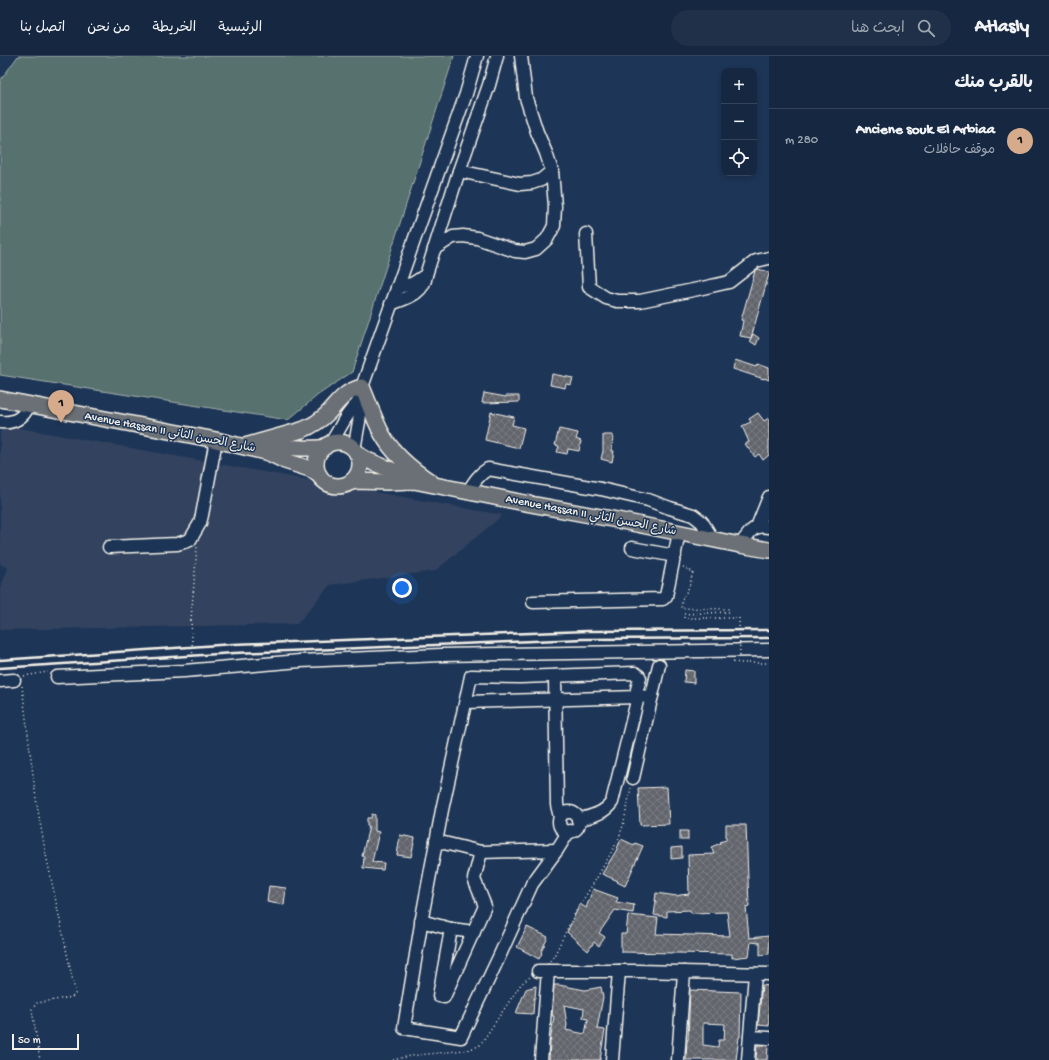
<!DOCTYPE html>
<html lang="ar">
<meta charset="utf-8">
<style>
:root{--surface:#162841;--page:#1f3048;--text:#f1f3f6;--muted:#9ea6b1;--line:#35445a;--accent:#d6ab8b}
body{margin:0;font-family:"Gochi Hand","Playpen Sans Arabic",sans-serif;background:var(--page);color:var(--text);direction:rtl}
.controls{position:absolute;right:12px;top:12px;display:grid;overflow:hidden;border-radius:8px;box-shadow:0 2px 6px #0003}
.controls button{width:36px;height:36px;display:grid;place-items:center;padding:0;border:0;border-bottom:1px solid var(--line);background:var(--surface);color:var(--text);font:20px sans-serif}
.scale{position:absolute;left:12px;bottom:10px;width:67px;box-sizing:border-box;padding-left:4px;border:2px solid #f4f1e8;border-top:0;font-size:11px;line-height:14px;white-space:nowrap;color:#f4f1e8;-webkit-text-stroke:3px #1d3557;paint-order:stroke}
.you{position:absolute;left:402px;top:532px;width:14px;height:14px;margin:-10px;border:3px solid #fff;border-radius:50%;background:#1a73e8;box-shadow:0 0 0 6px #1a73e833}
.badge{display:grid;place-items:center;width:26px;height:26px;border-radius:50%;background:var(--accent);color:#111;font-size:13px;font-weight:700}
.pin{position:absolute;translate:-50% -33px;filter:drop-shadow(0 1px 2px #0008)}
.pin::after{content:'';position:absolute;top:21px;width:14px;height:12px;background:inherit;clip-path:polygon(0 0,100% 0,50% 100%)}
.list{margin:0;padding:0;list-style:none}
h2{display:flex;justify-content:space-between;align-items:center;height:52px;margin:0;padding:0 16px;font-size:17px}
h2 small{font-size:13px;font-weight:400;color:var(--muted)}
.list li{display:grid;grid-template-columns:26px 1fr auto;gap:12px;align-items:center;box-sizing:border-box;height:64px;padding:0 16px;border-top:1px solid var(--line)}
.list b{display:block;font-size:15px;white-space:nowrap}
.list p{margin:0;font-size:13px;white-space:nowrap;color:var(--muted)}
.list em{font-size:13px;font-style:normal;color:var(--muted)}
.icon{flex:none;width:22px;height:22px;fill:none;stroke:currentColor;stroke-width:2;stroke-linecap:round;stroke-linejoin:round}
.map{position:relative;flex:none;width:769px;height:1004px;overflow:hidden;direction:ltr}
header{display:flex;align-items:center;gap:24px;box-sizing:border-box;height:56px;padding:0 20px;background:var(--surface);border-bottom:1px solid var(--line)}
header strong{font-size:19px}
nav{display:flex;gap:22px;margin-inline-start:auto;font-size:14px}
.search{width:280px;height:36px;background:var(--page);display:flex;align-items:center;gap:10px;box-sizing:border-box;padding:0 14px;border-radius:22px;color:var(--muted);font-size:15px}
main{display:flex}
aside{flex:1;background:var(--surface)}
.map>svg:first-child{display:block}
.built{fill:#32435e}
.grass{fill:#57716e;stroke:#a6b1ab}
.building{fill:url(#building-cross-hatch);stroke:#f4f1e8;fill-rule:evenodd}
.lines{fill:none;stroke-linecap:round;stroke-linejoin:round}
.minor-casing{stroke:#f4f1e8;stroke-width:15}
.major-casing{stroke:#f4f1e8;stroke-width:18}
.path{stroke:#f4f1e8;stroke-width:1.5;stroke-dasharray:1 3;stroke-linecap:butt}
.minor{stroke:#1d3557;stroke-width:12}
.major{stroke:#6b6f75;stroke-width:15}
.rail{stroke:#f4f1e8;stroke-width:2.5}
.path-bridge{stroke:#f4f1e8;stroke-width:1.5;stroke-dasharray:1 3;stroke-linecap:butt}
.labels{text-anchor:middle;dominant-baseline:central;stroke-width:3;stroke-linejoin:round;paint-order:stroke}
.street-label{font-size:12px;fill:#f4f1e8;stroke:#1d3557}
</style>
<header>
<strong>Atlasly</strong>
<div class="search"><svg class="icon" aria-label="search" viewBox="0 0 24 24"><circle cx="10" cy="10" r="6"/><path d="M15 15l6 6"/></svg>ابحث هنا</div>
<nav><a>الرئيسية</a><a>الخريطة</a><a>من نحن</a><a>اتصل بنا</a></nav>
</header>
<main>
<aside>
<h2>بالقرب منك<small></small></h2>
<ul class="list">
<li><span class="badge">1</span><div><b>Anciene souk El Arbiaa</b><p>موقف حافلات</p></div><em>280 m</em></li>
</ul>
</aside>
<div class="map">
<svg width="769" height="1004" viewBox="0 0 769 1004">
<defs>
<pattern id="building-cross-hatch" width="8" height="8" patternUnits="userSpaceOnUse"><rect width="8" height="8" fill="#63656d"/><path d="M0 0l8 8M0 8l8-8" fill="none" stroke="#7a7c82"/></pattern>
</defs>
<rect width="100%" height="100%" fill="#1d3557"/>
<filter id="ink" filterUnits="userSpaceOnUse"><feTurbulence type="fractalNoise" baseFrequency=".025" numOctaves="2"/><feDisplacementMap in="SourceGraphic" scale="8" xChannelSelector="R" yChannelSelector="G"/><feConvolveMatrix kernelMatrix="1 2 1 2 8 2 1 2 1" color-interpolation-filters="sRGB"/></filter>
<g filter="url(#ink)">
<path class="built" d="M3 369 503 459 435 515 330 529 297 568 0 574V533L8 512 0 508V377Z"/>
<path class="grass" d="M18 0H454L352 316 318 339 288 364 0 319V25Z"/>
<g class="building">
<path d="M758 213 769 216V218L751 282 753 278 759 282 756 289 750 285 751 282 740 280 743 265 741 264 755 215Z"/>
<path d="M735 304 757 311 758 308 769 312V324L764 322V323L733 313Z"/>
<path d="M552 318 573 322 571 329 566 328 565 332 550 329Z"/>
<path d="M484 337 506 341V340H519V346L482 347Z"/>
<path d="M491 356 514 361 512 369 524 372 519 392 485 384Z"/>
<path d="M758 357 764 365 769 362V399L763 404 759 398 755 401 745 388 749 386 742 370 751 366 749 363Z"/>
<path d="M559 373 578 377 576 383 581 385 579 395 568 393 567 398 557 396 559 390 555 389Z"/>
<path d="M603 379H613L612 395H614L612 406 601 403 603 395Z"/>
<path d="M685 614 694 615V627L684 626Z"/>
<path d="M667 731 669 768 640 769 638 732Z"/>
<path d="M372 758 375 759V775L379 776 372 806 384 807 383 814 363 812 364 801 362 800 369 770H367V762H371Z"/>
<path d="M726 769H746L749 850 746 851 749 882 769 880V898L760 899V887L751 886 749 900 732 902V898L621 896V878H626L628 859 658 862 656 878 730 880 727 856 691 857 690 854 667 855V861L654 859 656 845H655L656 837 677 840 680 839 689 838 688 799 714 798 711 791 721 787 720 786 726 784Z"/>
<rect x="680" y="775" width="8" height="9"/>
<path d="M400 779 415 782 411 801 397 799Z"/>
<path d="M621 783 634 789 635 787 643 790 625 830 617 826 618 825 602 818 616 795Z"/>
<path d="M682 791V802L671 803V792Z"/>
<path d="M269 830 286 832 284 849 267 846Z"/>
<path d="M593 833 618 842 616 846 634 849 633 857 615 854 599 877 605 881 599 890 594 886 588 895 567 876 580 848 586 852Z"/>
<path d="M527 871 548 881 541 896 542 897 539 903 517 891Z"/>
<path d="M554 929H559L585 934 601 931 603 941 597 973 605 974 600 1004H549L550 987 554 960H552ZM564 949 584 953 583 962 588 963 585 978 566 974 567 969Z"/>
<path d="M762 929 769 930V970L758 969Z"/>
<path d="M536 930 535 942H534L533 958 516 957 526 933Z"/>
<path d="M690 934 741 936 740 981H739L736 1004H686L687 984H688ZM703 967 725 968 724 984H719L718 991 703 989Z"/>
<path d="M757 989H768L767 1004H756Z"/>
</g>
<g class="lines">
<defs>
<g id="minor">
<path d="M459 115 520 128 532 127 541 124 552 115"/>
<path d="M586 178 589 231 606 242 617 245H640L698 233 729 226 756 205 769 202"/>
<path d="M434 193 453 181 463 180 477 182 515 195 525 196 536 193 547 183 554 170 555 150 552 115 546 97 537 76 526 42 521 0"/>
<path d="M397 231 412 228 426 219"/>
<path d="M391 248C406 242 424 238 426 219L459 115 489 29 497 0"/>
<path d="M0 366C14 368 24 361 29 349"/>
<path d="M330 388C340 374 345 358 358 347"/>
<path d="M354 394 359 366 360 358 358 347 362 331 466 38 477 0"/>
<path d="M468 436C474 426 478 419 488 413L601 433 648 444 670 452 693 459 702 466 713 484"/>
<path d="M757 471 769 441"/>
<path d="M740 489C750 477 752 468 769 471"/>
<path d="M109 491 177 488 190 484 200 467 202 459 216 384"/>
<path d="M632 492 675 500"/>
<path d="M533 546 663 543 666 540 679 477"/>
<path d="M555 620 557 749 560 761"/>
<path d="M57 621 184 615 300 605 441 599 769 594"/>
<path d="M0 625 14 624"/>
<path d="M466 646 638 641 652 640"/>
<path d="M633 722 659 609"/>
<circle cx="569" cy="766" r="10"/>
<path d="M578 764C591 760 604 758 612 746L638 641"/>
<path d="M569 775 557 794 532 828 499 901 461 981 404 972 423 856 442 754 471 620 520 621 635 617 639 620 640 622 635 641"/>
<path d="M436 785 481 796 557 794"/>
<path d="M421 865 451 873 474 876"/>
<path d="M451 873 439 940 444 941 485 850 474 823 481 796"/>
<path d="M538 915H637L769 918"/>
<path d="M750 981 769 982"/>
<path d="M541 1004 548 915"/>
<path d="M612 1004 619 915"/>
<path d="M678 1004 684 916"/>
<path d="M748 1004 755 918"/>
</g>
<g id="major">
<path d="M0 343 216 384 269 397 285 405 310 413 319 419"/>
<circle cx="338" cy="408" r="22"/>
<path d="M245 390 302 374C312 370 320 365 328 357 340 344 344 336 362 331 369 347 374 363 382 378 393 398 411 413 431 426"/>
<path d="M269 397C280 392 291 391 302 392 310 392 317 393 325 391"/>
<path d="M357 398 367 404 401 418 412 424"/>
<path d="M351 426 357 425 387 426 414 425 525 447 612 463 740 489 769 494"/>
</g>
</defs>
<use href="#minor" class="minor-casing"/>
<use href="#major" class="major-casing"/>
<g class="path">
<path d="M683 511 693 516 689 531 682 544 681 552 728 553 729 556"/>
<path d="M729 556 684 558V562H739"/>
<path d="M191 564 197 491"/>
<path d="M733 606 742 607H769"/>
<path d="M24 620 48 616"/>
<path d="M22 630 36 743 45 794 75 935V938L72 941 37 947 32 953 40 1004"/>
<path d="M550 905 554 900 576 855 598 820 618 784 623 770 631 732"/>
<path d="M393 1004C413 998 435 998 456 995 464 994 473 993 480 989L521 928 530 921"/>
</g>
<use href="#minor" class="minor"/>
<use href="#major" class="major"/>
<g class="rail">
<path d="M0 604 233 588 587 575 769 574"/>
<path d="M0 612 234 597 583 583 769 582"/>
</g>
<g class="path-bridge">
<path d="M739 562 740 602"/>
<path d="M191 564 193 605"/>
</g>
</g>
</g>
<g class="labels">
<g class="street-label">
<text transform="translate(170 377) rotate(11)">Avenue Hassan II شارع الحسن الثاني</text>
<text transform="translate(591 460) rotate(11)">Avenue Hassan II شارع الحسن الثاني</text>
</g>
</g>
</svg>
<div class="controls">
<button>+</button>
<button>−</button>
<button><svg class="icon" aria-label="locate" viewBox="0 0 24 24"><circle cx="12" cy="12" r="6"/><path d="M12 2v4M12 18v4M2 12h4M18 12h4"/></svg></button>
</div>
<div class="scale">50 m</div>
<div class="you"></div>
<div class="pin badge" style="left:61px;top:367px">1</div>
</div>
</main>
